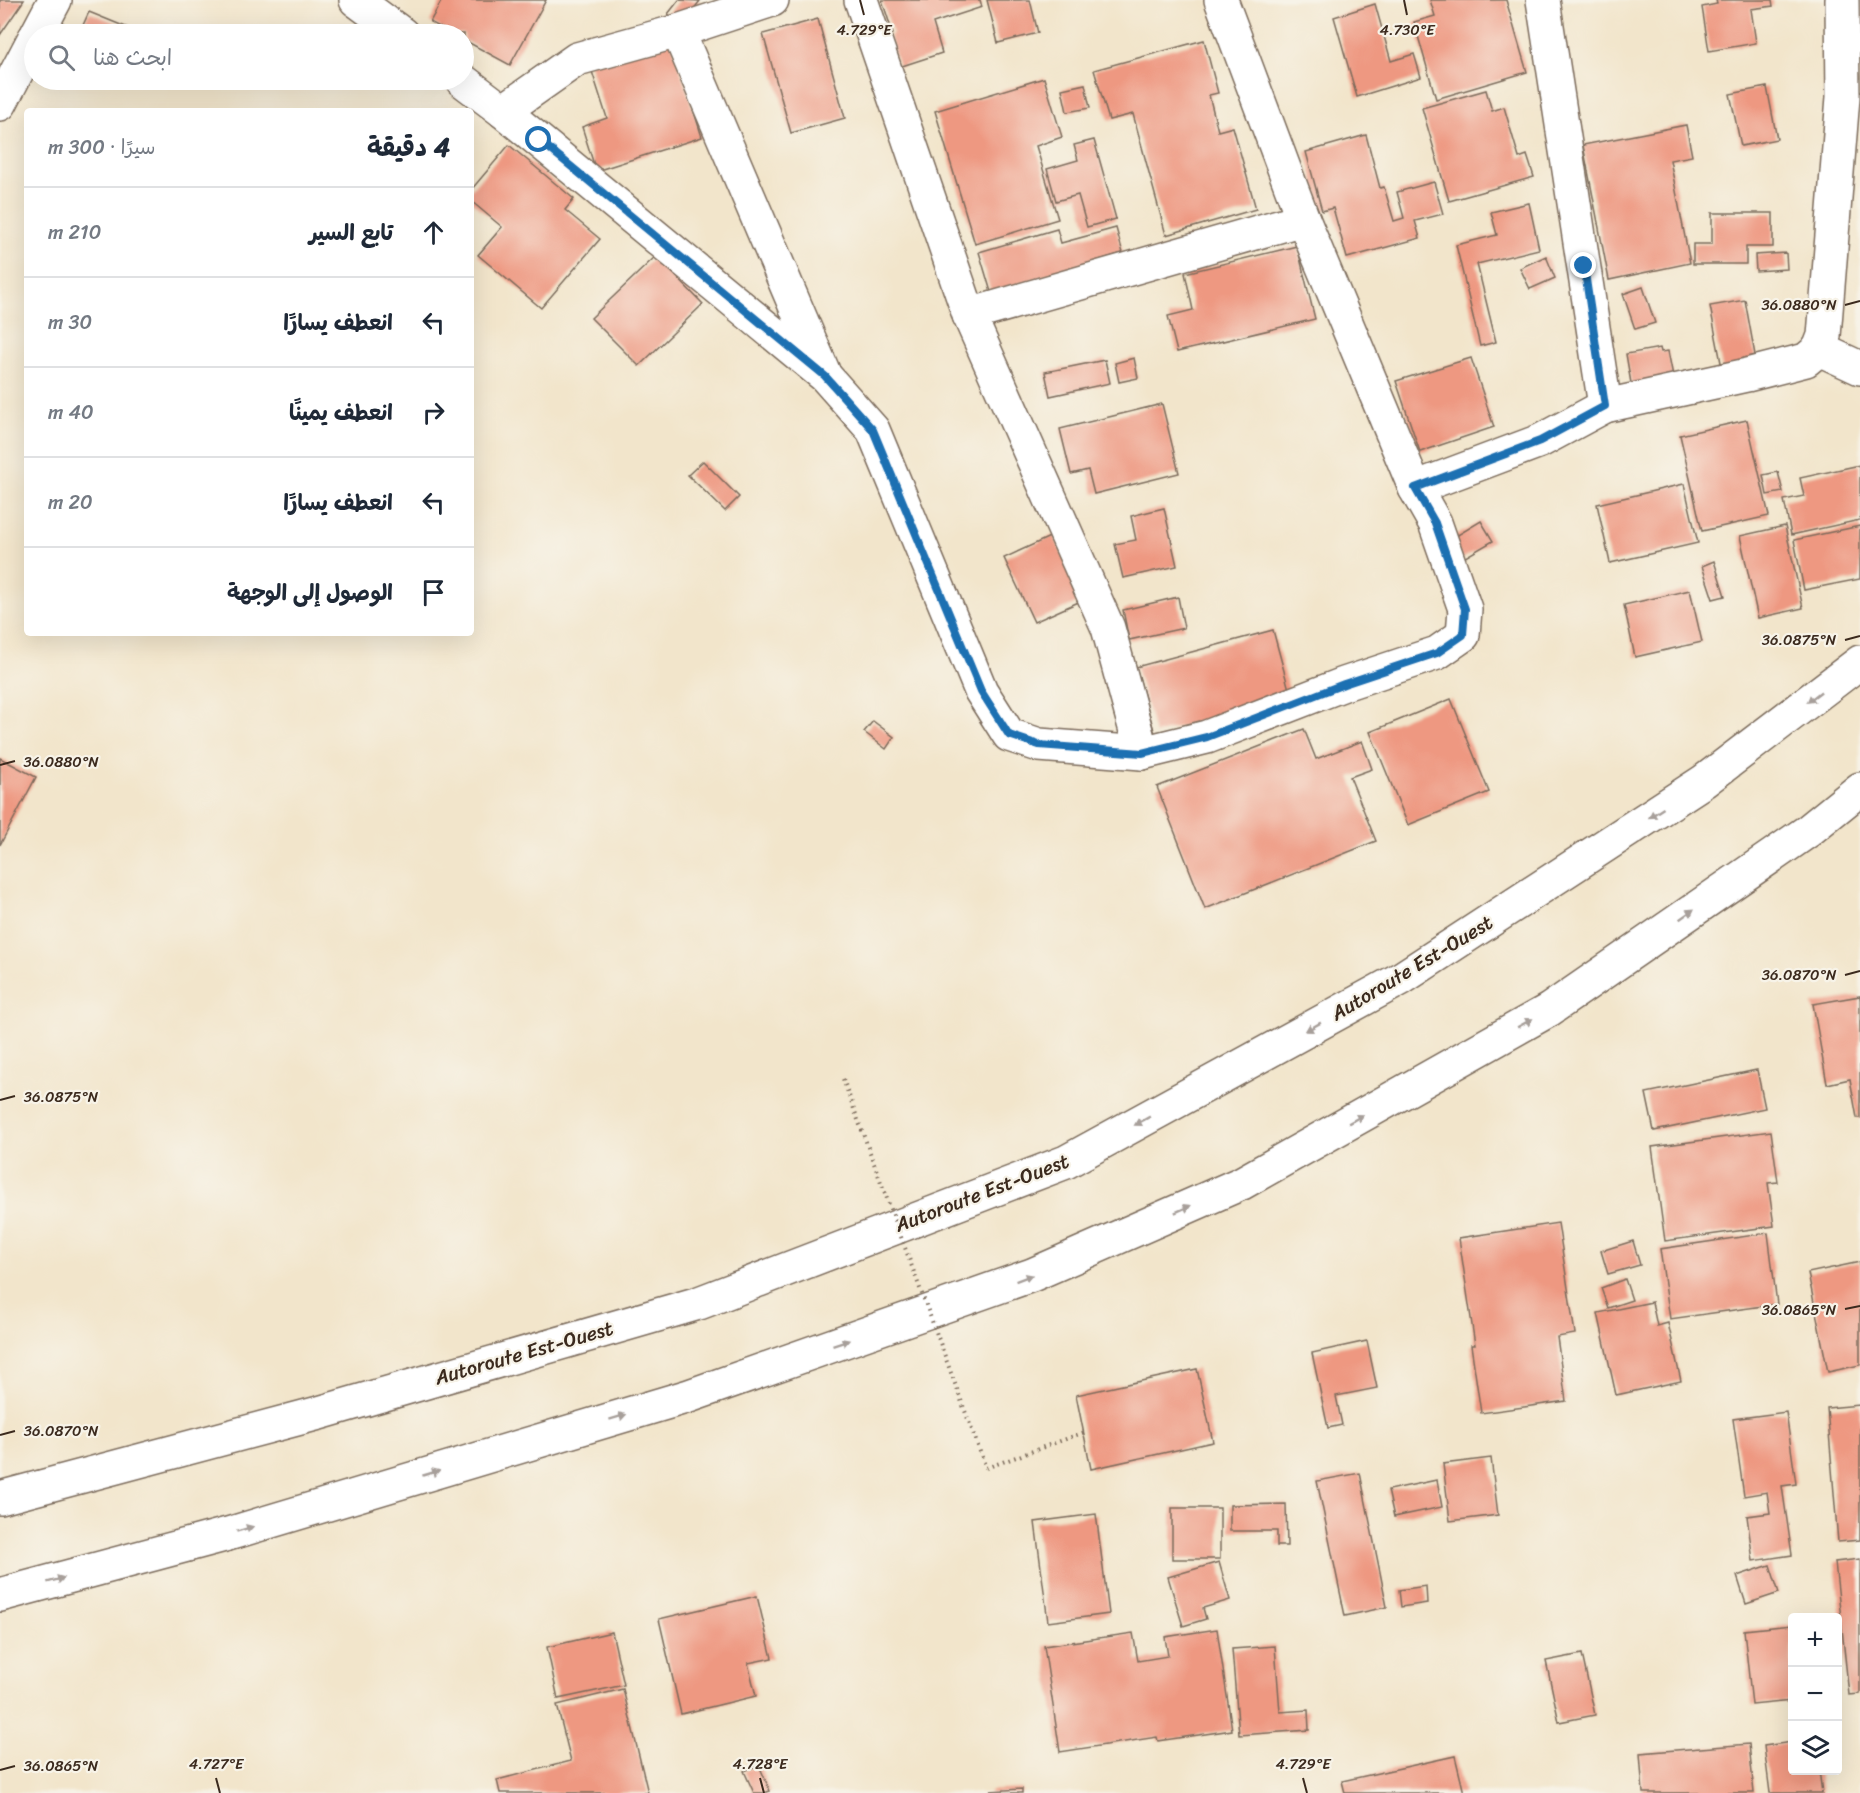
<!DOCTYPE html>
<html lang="ar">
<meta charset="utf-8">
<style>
:root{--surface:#fff;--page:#f6f6f7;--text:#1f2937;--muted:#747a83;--line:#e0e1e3}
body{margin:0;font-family:Sriracha,"Playpen Sans Arabic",sans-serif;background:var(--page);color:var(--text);direction:rtl}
.controls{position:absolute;right:18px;bottom:18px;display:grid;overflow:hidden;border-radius:6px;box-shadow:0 6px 24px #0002}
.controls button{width:54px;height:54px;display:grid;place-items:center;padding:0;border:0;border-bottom:2px solid var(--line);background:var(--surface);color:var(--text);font:30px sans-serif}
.stop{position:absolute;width:18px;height:18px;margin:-14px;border:4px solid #1f6fb2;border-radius:50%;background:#fff}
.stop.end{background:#1f6fb2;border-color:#fff;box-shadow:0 2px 6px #0008}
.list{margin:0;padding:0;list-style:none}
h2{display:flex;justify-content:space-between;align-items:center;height:78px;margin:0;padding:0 24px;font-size:26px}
h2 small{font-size:20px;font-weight:400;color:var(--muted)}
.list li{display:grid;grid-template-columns:39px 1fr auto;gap:18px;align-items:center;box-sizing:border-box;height:90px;padding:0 24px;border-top:2px solid var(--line)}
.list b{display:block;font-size:22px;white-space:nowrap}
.list em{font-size:20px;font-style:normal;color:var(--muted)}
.icon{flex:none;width:33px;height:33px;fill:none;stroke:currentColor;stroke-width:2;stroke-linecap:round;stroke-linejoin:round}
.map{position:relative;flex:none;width:1860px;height:1793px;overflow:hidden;direction:ltr}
.search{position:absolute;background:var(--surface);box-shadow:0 6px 24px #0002;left:24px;top:24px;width:450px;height:66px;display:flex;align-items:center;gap:15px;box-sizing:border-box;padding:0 21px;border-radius:33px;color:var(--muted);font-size:22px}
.panel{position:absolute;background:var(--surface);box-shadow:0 6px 24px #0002;left:24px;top:108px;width:450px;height:528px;border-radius:6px;direction:rtl}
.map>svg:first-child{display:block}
.building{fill:#ee9881}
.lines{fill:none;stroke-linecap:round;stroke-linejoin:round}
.minor-casing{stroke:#7b6b5b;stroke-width:36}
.highway-casing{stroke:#7b6b5b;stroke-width:36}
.path{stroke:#7b6b5b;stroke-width:4;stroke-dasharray:1.5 4.5;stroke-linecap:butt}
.minor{stroke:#fff;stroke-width:33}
.highway{stroke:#fff;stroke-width:33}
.path-bridge{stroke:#7b6b5b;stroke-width:4;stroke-dasharray:1.5 4.5;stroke-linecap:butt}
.oneway{fill:#a79f9a}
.route{stroke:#1f6fb2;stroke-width:8}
.ticks{fill:none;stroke:#3b2a1e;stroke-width:2}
.labels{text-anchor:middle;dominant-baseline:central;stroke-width:4.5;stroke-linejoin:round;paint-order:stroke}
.street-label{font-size:20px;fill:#3b2a1e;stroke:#f7f3e8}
.ticks-label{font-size:15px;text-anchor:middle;fill:#3b2a1e;stroke:#f7f3e8;stroke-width:4.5;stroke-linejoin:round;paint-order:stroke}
</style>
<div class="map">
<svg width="1860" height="1793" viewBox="0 0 1860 1793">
<rect width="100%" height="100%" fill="#f7f3e8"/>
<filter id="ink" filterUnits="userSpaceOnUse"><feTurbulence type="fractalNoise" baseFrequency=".0167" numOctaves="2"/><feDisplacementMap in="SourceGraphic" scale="12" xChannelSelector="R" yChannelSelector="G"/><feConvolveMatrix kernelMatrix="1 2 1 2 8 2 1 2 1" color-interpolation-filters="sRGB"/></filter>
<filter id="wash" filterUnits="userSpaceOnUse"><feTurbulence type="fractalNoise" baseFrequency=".008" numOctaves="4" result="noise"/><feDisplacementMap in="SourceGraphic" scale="24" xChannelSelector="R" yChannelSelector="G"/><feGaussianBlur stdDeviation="1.35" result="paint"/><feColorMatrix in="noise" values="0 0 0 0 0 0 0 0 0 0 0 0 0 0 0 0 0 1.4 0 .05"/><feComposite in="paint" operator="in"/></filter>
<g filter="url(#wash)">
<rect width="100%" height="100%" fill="#f2e5cb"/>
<g id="blocks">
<g class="building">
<path d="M0 0H24L0 35Z"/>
<path d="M442 0H546L510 65 464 40V34H453L430 22Z"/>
<path d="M679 0 700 1 681 25 668 14Z"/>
<path d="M882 0H980L982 7 933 23 942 53 899 67 889 35 893 34Z"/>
<path d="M987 0H1030L1038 33 998 43Z"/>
<path d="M1430 0H1506L1527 72 1436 99 1414 22 1435 16Z"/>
<path d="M1716 0H1772L1773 6 1751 9 1756 43 1709 51 1702 7 1717 4Z"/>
<path d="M1375 4 1391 61 1414 54 1421 77 1357 97 1334 17Z"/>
<path d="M89 12 143 34H79Z"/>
<path d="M818 19 845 118 791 133 763 34Z"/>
<path d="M670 37 702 137 596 171 582 127 607 118 589 62Z"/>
<path d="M1204 40 1218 93 1209 95 1218 131 1233 127 1256 209 1166 235 1133 114 1109 120 1094 70Z"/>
<path d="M1044 78 1062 137 1036 146 1058 219 975 244 935 111Z"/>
<path d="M1085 84 1090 108 1067 112 1062 89Z"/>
<path d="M1767 87 1777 139 1741 146 1730 94Z"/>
<path d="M1486 90 1492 111 1504 107 1519 158 1527 155 1534 177 1449 201 1422 108Z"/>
<path d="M1686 125 1692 156 1670 160 1690 263 1609 280 1583 145Z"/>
<path d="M1366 135 1380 188 1384 187 1394 221 1404 218 1397 192 1434 182 1443 214 1415 221 1420 238 1347 258 1333 208 1322 211 1306 152Z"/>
<path d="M1094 140 1116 219 1087 227 1078 195 1056 201 1047 169 1078 160 1074 145Z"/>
<path d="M509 145 574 199 565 210 600 239 541 308 478 255 502 227 471 201V190Z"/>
<path d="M1529 203 1539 249 1477 264 1496 342 1480 346 1456 245 1497 235 1491 212Z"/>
<path d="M1712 213H1773V247H1746V264H1693V244H1712Z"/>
<path d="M1116 228 1123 253 991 292 979 252 1057 229 1061 243Z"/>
<path d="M1297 246 1315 319 1177 352 1168 316 1193 310 1185 273Z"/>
<path d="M1786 253 1787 269 1756 271 1755 255Z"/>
<path d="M656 256 703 304 639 366 591 318Z"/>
<path d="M1546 256 1555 278 1530 289 1520 268Z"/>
<path d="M1643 287 1655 323 1635 329 1623 294Z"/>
<path d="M1745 300 1757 366 1723 373 1710 306Z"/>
<path d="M1660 348 1661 352 1668 351 1675 386 1633 395 1626 354Z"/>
<path d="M1134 358 1138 378 1119 382 1115 363Z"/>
<path d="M1471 358 1494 427 1420 452 1396 381Z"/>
<path d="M1105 360 1110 383 1050 396 1045 372Z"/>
<path d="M1162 404 1179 473 1094 494 1088 470 1071 474 1060 429Z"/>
<path d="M1747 420 1769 516 1702 531 1680 435Z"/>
<path d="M703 461 739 497 725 511 688 475Z"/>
<path d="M1860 465V520L1791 535 1784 500 1804 496 1800 478Z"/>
<path d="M1778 472 1783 492 1767 495 1763 475Z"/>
<path d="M1684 484 1698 543 1610 563 1597 504Z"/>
<path d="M1164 508 1177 566 1123 578 1115 544 1136 540 1131 516Z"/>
<path d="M1481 521 1493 541 1462 559 1451 539Z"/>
<path d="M1785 526 1803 608 1758 618 1740 536Z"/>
<path d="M1860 526V579L1804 590 1794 540Z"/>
<path d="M1054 535 1083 600 1034 622 1004 558Z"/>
<path d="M1714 561 1725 596 1713 599 1702 566Z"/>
<path d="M1690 590 1702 642 1635 657 1624 605Z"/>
<path d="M1178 597 1184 628 1129 640 1123 610Z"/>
<path d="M1273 630 1291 697 1155 734 1136 667Z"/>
<path d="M1451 699 1489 792 1408 825 1370 732Z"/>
<path d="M873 721 894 737 886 749 864 732Z"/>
<path d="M1304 729 1316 759 1362 741 1372 769 1350 777 1376 841 1205 909 1157 787Z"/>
<path d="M0 758 36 777 0 845Z"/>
<path d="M1860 996V1118H1857L1850 1079 1827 1084 1813 1004Z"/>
<path d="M1757 1070 1765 1108 1654 1131 1646 1093Z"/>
<path d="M1771 1131 1778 1182 1768 1183 1774 1226 1665 1241 1652 1147Z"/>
<path d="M1558 1223 1575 1334 1557 1337 1566 1401 1481 1413 1471 1345H1475L1459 1238Z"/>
<path d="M1768 1233 1777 1304 1670 1319 1660 1249Z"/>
<path d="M1633 1241 1640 1265 1608 1274 1601 1251Z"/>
<path d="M1860 1262V1365L1828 1372 1808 1273Z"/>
<path d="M1625 1279 1632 1300 1608 1308 1601 1288Z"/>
<path d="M1652 1302 1657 1326 1668 1323 1681 1381 1616 1395 1598 1313Z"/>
<path d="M1367 1341 1377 1388 1336 1396 1342 1425 1328 1428 1312 1353Z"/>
<path d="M1197 1369 1213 1442 1091 1469 1076 1395Z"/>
<path d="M1860 1405V1540L1838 1542 1827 1408Z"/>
<path d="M1786 1412 1796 1484 1782 1486 1792 1555 1753 1561 1747 1516 1770 1513 1767 1492 1744 1496 1733 1419Z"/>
<path d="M1491 1458 1498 1515 1450 1521 1443 1464Z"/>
<path d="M1360 1473 1387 1607 1345 1616 1317 1481Z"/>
<path d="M1437 1480 1442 1507 1394 1517 1388 1490Z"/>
<path d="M1286 1504 1287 1546H1277V1531H1230V1505Z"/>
<rect x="1172" y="1508" width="48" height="51"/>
<path d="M1096 1514 1109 1614 1048 1622 1035 1522Z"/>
<path d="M1860 1559V1694L1849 1695 1835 1562Z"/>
<path d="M1219 1562 1230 1600 1203 1608 1206 1619 1183 1626 1168 1577Z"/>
<path d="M1770 1565 1779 1593 1746 1604 1737 1576Z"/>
<path d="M1426 1586 1427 1603 1401 1607 1399 1590Z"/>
<path d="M757 1596 772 1658 748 1663 756 1696 681 1714 659 1619Z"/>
<path d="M1792 1625V1701L1752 1705 1744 1630Z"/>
<path d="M1217 1629 1232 1730 1158 1741 1157 1737 1060 1752 1044 1646 1133 1633 1138 1661 1168 1656 1165 1637Z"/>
<path d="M612 1632 624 1685 558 1699 547 1647Z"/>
<path d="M1275 1646 1280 1712 1308 1710 1309 1730 1239 1735 1232 1649Z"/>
<path d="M1582 1654 1595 1715 1559 1722 1546 1661Z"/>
<path d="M623 1689 648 1793H500L497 1780 571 1761 557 1705Z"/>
<path d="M1792 1742V1770H1819L1822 1793H1770L1764 1746Z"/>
<path d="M1749 1744 1754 1793H1643L1640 1753Z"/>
<path d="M1455 1756 1464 1793H1345L1342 1781Z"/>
<path d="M759 1765 770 1791 764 1793H754L744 1771Z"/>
<path d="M1022 1789V1793H990V1791Z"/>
</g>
</g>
</g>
<g filter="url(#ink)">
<use href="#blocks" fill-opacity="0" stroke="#7b6b5b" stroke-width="1.5"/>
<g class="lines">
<defs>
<g id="minor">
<path d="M356 0 402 34"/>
<path d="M861 0 969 315 1108 628 1142 753"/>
<path d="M1543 0 1605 406"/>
<path d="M678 31 823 371"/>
<path d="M37 34 55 0"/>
<path d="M462 80 503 111 825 376 873 430 981 691 1009 735 1039 745 1142 753 1207 737 1344 684 1437 653 1463 635 1465 609 1435 523 1415 488 1303 219 1221 0"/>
<path d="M0 104 34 39"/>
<path d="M503 111 577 59 678 31 772 0"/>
<path d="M969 315 1303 219"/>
<path d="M1819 349 1860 368"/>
<path d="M1415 488 1540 441 1605 406 1747 375 1806 360 1819 349 1824 336 1843 97 1842 0"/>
</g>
<g id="highway">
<path d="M0 1498 319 1413 699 1303 1066 1162 1402 978 1704 781 1860 662"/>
<path d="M0 1595 228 1534 689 1396 1032 1275 1242 1183 1549 1010 1808 831 1860 789"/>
</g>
</defs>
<use href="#minor" class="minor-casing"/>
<use href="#highway" class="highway-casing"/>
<path class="path" d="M986 1468 1085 1432"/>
<use href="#minor" class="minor"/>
<use href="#highway" class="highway"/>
<path class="path-bridge" d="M843 1079 986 1468"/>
</g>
<defs><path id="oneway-solid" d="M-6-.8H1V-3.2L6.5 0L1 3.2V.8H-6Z" transform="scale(1.5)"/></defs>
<g class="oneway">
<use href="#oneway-solid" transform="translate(1814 697) rotate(142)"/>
<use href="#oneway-solid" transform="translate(1656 813) rotate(147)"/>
<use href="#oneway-solid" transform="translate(1687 914) rotate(-35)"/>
<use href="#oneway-solid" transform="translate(1525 1023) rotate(-29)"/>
<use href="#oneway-solid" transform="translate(1313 1027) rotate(151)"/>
<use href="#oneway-solid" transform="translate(1356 1119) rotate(-29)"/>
<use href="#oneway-solid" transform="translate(1142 1121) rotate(151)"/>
<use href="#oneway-solid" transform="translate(1183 1209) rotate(-24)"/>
<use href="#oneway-solid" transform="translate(1024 1278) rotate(-20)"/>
<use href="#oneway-solid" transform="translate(841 1343) rotate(-19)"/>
<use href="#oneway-solid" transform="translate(618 1417) rotate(-17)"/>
<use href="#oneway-solid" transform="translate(431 1473) rotate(-17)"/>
<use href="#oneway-solid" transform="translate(245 1529) rotate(-17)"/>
<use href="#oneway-solid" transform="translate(56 1580) rotate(-15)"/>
</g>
</g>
<g class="lines" filter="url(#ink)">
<path class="route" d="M539 140 825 376 873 430 981 691 1009 735 1039 745 1142 753 1207 737 1344 684 1437 653 1463 635 1465 609 1435 523 1415 488 1540 441 1605 406 1584 266"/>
</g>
<path class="ticks" d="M860 0 864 15M1404 0 1407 15M1845 305 1860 301M1845 640 1860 636M0 765 15 761M1845 975 1860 971M0 1100 15 1096M1845 1309 1860 1306M0 1435 15 1431M0 1770 15 1766M216 1778 220 1793M760 1778 764 1793M1303 1778 1307 1793"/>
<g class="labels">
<g class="street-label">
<text transform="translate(1412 968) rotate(-31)">Autoroute Est-Ouest</text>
<text transform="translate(982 1193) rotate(-21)">Autoroute Est-Ouest</text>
<text transform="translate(524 1353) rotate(-16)">Autoroute Est-Ouest</text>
</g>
</g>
<g class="ticks-label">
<text x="864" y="35">4.729°E</text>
<text x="1407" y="35">4.730°E</text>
<text x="1799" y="310">36.0880°N</text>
<text x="1799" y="645">36.0875°N</text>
<text x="61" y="767">36.0880°N</text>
<text x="1799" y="980">36.0870°N</text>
<text x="61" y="1102">36.0875°N</text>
<text x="1799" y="1315">36.0865°N</text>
<text x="61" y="1436">36.0870°N</text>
<text x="216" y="1769">4.727°E</text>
<text x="760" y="1769">4.728°E</text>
<text x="1303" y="1769">4.729°E</text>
<text x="61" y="1771">36.0865°N</text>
</g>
</svg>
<div class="controls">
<button>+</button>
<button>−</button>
<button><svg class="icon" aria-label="layers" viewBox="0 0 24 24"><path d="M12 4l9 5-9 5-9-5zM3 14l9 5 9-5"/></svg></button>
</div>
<div class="stop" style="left:539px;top:140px"></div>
<div class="stop end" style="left:1584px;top:266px"></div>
<div class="search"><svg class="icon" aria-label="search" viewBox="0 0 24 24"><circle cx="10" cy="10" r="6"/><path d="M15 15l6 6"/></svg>ابحث هنا</div>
<section class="panel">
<h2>4 دقيقة<small>سيرًا · 300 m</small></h2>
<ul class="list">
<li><svg class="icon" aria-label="ahead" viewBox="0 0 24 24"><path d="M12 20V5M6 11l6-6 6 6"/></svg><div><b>تابع السير</b></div><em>210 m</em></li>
<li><svg class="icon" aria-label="left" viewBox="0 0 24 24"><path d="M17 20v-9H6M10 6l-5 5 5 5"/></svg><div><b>انعطف يسارًا</b></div><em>30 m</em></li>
<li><svg class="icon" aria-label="right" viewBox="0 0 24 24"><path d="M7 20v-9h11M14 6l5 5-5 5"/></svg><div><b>انعطف يمينًا</b></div><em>40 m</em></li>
<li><svg class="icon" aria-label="left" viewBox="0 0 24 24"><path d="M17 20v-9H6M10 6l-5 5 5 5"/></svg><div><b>انعطف يسارًا</b></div><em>20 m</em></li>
<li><svg class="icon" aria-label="arrive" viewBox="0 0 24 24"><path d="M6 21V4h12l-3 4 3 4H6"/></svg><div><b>الوصول إلى الوجهة</b></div></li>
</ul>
</section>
</div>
